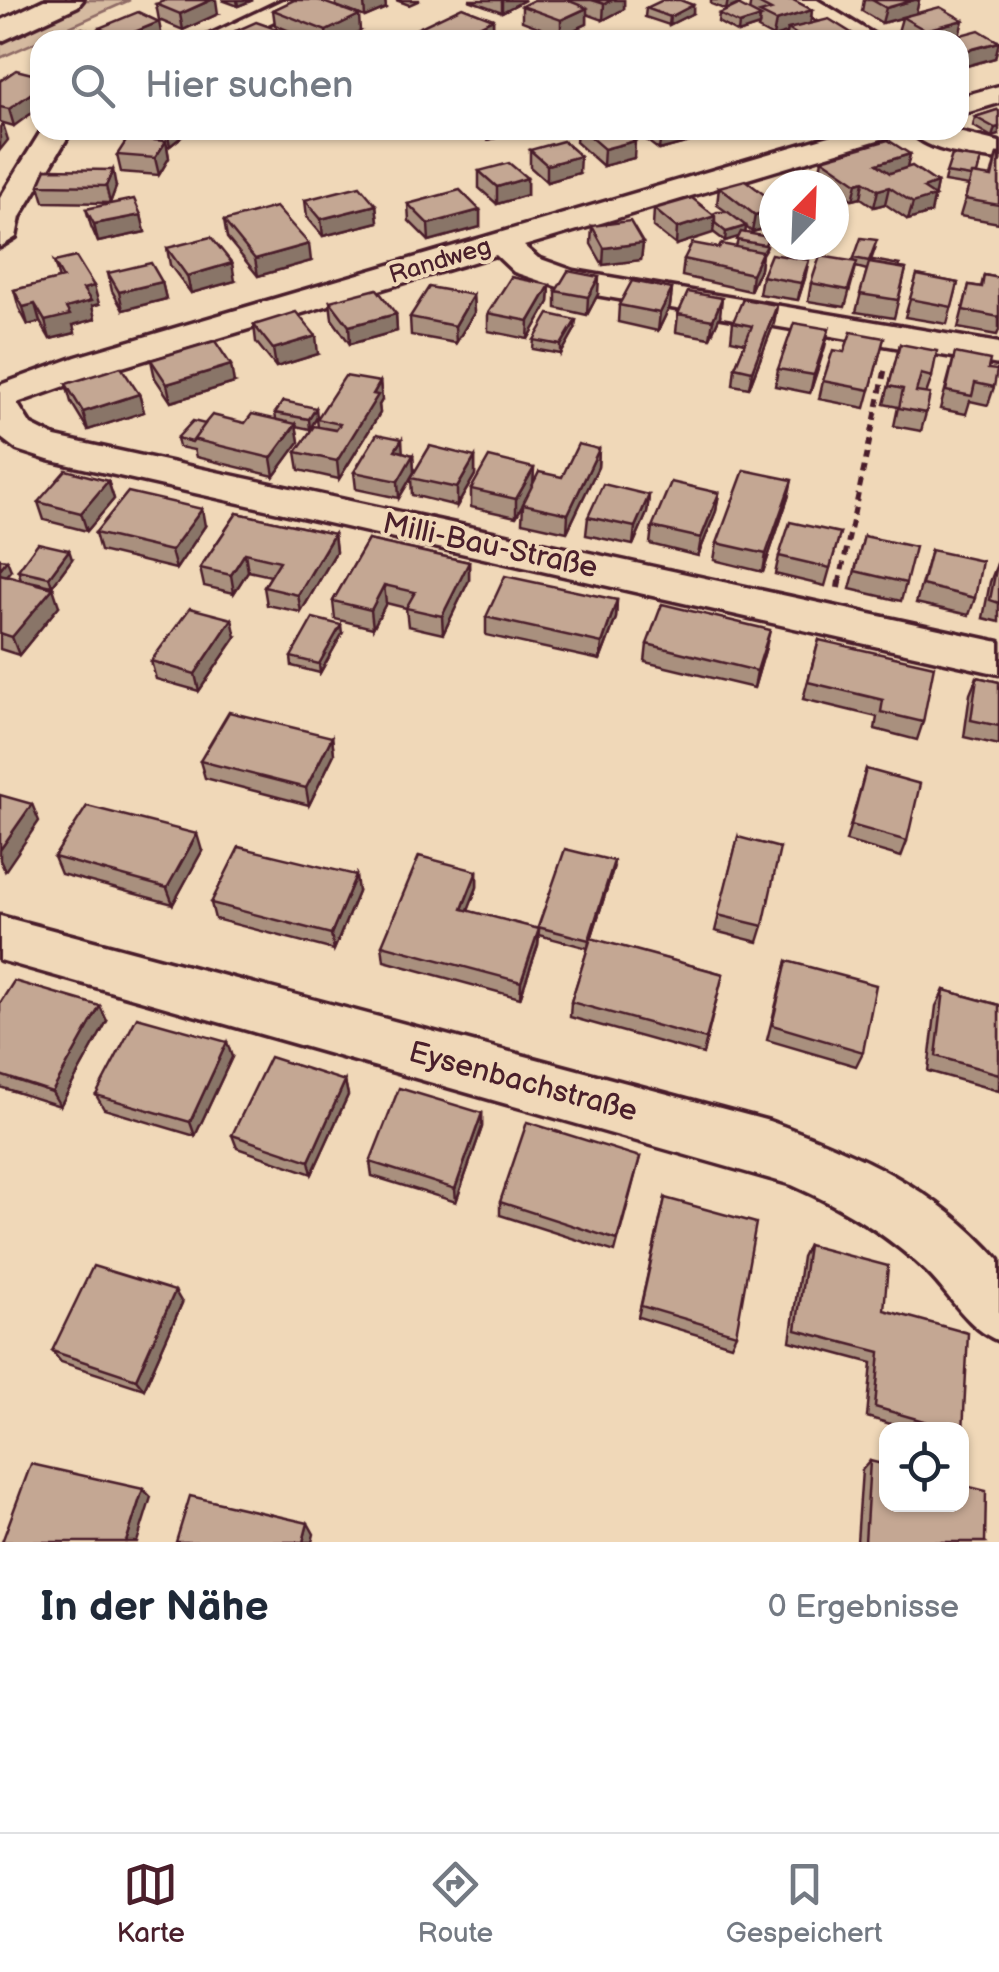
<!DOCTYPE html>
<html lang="de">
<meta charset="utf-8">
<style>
:root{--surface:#fff;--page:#f6f6f7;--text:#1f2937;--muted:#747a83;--line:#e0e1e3;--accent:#4a1f2b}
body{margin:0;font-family:"Balsamiq Sans",sans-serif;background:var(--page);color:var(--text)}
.controls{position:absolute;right:30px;bottom:30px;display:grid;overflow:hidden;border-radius:20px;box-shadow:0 2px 8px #0004}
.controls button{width:90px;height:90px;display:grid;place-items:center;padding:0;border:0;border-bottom:2px solid var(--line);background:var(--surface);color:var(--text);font:50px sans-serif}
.compass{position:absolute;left:759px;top:170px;width:90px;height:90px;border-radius:50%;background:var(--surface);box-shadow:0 2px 8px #0004;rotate:23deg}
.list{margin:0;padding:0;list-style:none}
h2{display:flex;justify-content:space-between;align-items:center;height:130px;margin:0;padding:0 40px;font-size:42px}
h2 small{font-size:32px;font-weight:400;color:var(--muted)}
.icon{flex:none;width:55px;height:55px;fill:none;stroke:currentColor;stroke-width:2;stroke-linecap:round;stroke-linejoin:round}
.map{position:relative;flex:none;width:999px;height:1542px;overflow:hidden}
.search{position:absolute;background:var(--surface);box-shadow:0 2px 8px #0004;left:30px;right:30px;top:30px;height:110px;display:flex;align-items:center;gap:25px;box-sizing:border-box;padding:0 35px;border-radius:30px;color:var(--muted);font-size:38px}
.sheet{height:290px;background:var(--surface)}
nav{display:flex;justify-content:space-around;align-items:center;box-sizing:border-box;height:140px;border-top:2px solid var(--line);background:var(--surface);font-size:28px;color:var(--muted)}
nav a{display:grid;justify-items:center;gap:5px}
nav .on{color:var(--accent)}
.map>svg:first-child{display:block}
.green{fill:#d5baa0;stroke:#906c66;stroke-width:2.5}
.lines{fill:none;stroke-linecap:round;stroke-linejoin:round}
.minor-casing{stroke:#4a1f2b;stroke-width:7}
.primary-casing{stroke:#4a1f2b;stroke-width:7}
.path-far1{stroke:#4a1f2b;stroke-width:5;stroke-dasharray:8 6;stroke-linecap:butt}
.path{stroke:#4a1f2b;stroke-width:6;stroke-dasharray:10 8;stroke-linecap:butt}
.minor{fill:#f0d8b8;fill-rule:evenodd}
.primary{fill:#f0d8b8;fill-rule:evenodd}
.wall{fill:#a9907e;stroke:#4a1f2b;stroke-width:2.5}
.shaded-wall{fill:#897567;stroke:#4a1f2b;stroke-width:2.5}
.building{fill:#c4a793;stroke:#4a1f2b;stroke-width:2.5}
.labels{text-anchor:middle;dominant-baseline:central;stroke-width:8;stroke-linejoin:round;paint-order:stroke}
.far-street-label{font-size:25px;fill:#4a1f2b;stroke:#f0d8b8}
.street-label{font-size:30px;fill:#4a1f2b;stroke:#f0d8b8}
</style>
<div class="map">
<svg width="999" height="1542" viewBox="0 0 999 1542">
<rect width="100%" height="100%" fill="#f0d8b8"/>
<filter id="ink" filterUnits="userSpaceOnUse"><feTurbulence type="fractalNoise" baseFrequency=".01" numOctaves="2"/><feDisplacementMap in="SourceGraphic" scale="20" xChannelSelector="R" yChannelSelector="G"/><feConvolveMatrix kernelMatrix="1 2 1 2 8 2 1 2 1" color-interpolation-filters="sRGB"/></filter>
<g filter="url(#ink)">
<path class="green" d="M81 0H130L0 58V40Z"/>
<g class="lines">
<defs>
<g id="minor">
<path d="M283 0H318L234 40H199Z"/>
<path d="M785 0H817L883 40H850Z"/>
<path d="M999 86V103L959 115V97Z"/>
<path d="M42 130H72L20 217 16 237 0 247V198Z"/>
<path d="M850 130H896L891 136 524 246 538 258 574 271 999 343V365L567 290 514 272 496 255 102 373 17 403 31 425 55 437 999 642V674L48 460 17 450 0 437V385L76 357Z"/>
<path d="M909 130H950L999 142V160C972 156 928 153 909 130Z"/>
<path d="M0 916 769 1121C857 1153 936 1188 999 1260V1341C967 1328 952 1297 928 1273 888 1234 842 1207 792 1185L0 960Z"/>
</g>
<path id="primary" d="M44 0H83L78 6 0 42V21Z"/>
</defs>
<use href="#minor" class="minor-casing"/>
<use href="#primary" class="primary-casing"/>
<path class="path-far1" d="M839 584 886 365"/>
<path class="path" d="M838 588 839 581"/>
<use href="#minor" class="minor"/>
<use href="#primary" class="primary"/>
</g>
<g class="wall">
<path d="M222 0H253L238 6Z"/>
<path d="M336 0H385L386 8 365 17 336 6Z"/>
<path d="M396 0H420L409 5Z"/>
<path d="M469 0H525L502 12Z"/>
<path d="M534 0H624V9L603 20 587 14V24L561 36 522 21V6Z"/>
<path d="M711 0H748L726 10 711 4Z"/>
<path d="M751 0H793L812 10 810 24 861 40H786L787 33 773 37 758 29 759 26 738 33 718 22 719 14 749 11Z"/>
<path d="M864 0H919L916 13 963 20 959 35 999 41 995 58 959 68V40H911L898 32 902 18 882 23 862 11Z"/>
<path d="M156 4 218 14 183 30 159 20Z"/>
<path d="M693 5V13L669 25 645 17 646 8Z"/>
<path d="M273 10 360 31 342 40H311L275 25Z"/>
<path d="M493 19V27L467 40H418L414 39V30Z"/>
<path d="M99 28 162 37 156 40H101Z"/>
<path d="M236 31 280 40H237Z"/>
<path d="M40 76 14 126 0 122V81Z"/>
<path d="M997 110 999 135 992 137 973 126 975 117Z"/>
<path d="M113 130H190L170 146H167L169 158 159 175 121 172 117 155 147 140Z"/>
<path d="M476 130H527L488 140Z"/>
<path d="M577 130H622L634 158 603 166 576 142Z"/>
<path d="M633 130H690L689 142 659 150Z"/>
<path d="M530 150 579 173 547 182 530 167Z"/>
<path d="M910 154 907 168 937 183 931 213 908 220 885 204 874 207 861 198 853 200 834 187V185L819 176 822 159Z"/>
<path d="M997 154H999V223L960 216 969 186 944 182 946 173 991 177Z"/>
<path d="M46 169 116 187 110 203 44 202 39 185Z"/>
<path d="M479 171 527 178V195L497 204 479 188Z"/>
<path d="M719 187 774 202V226L752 232 746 227 745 232 767 246 762 254 760 269 750 291 682 276 684 259 719 248 736 247 739 236 725 241 713 232 676 245 653 227 654 209 713 214 727 212 717 205Z"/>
<path d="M305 200 376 205 378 222 323 236 307 217Z"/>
<path d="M408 204 480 210V227L429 241 409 221Z"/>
<path d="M86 209 141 215 145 232 98 242 91 226Z"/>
<path d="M224 221 311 261 258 276 227 238Z"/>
<path d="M592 226 643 243 641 260 603 265 591 244Z"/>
<path d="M167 248 235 281 191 293 170 265Z"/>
<path d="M875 249 870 263 906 269 894 318 856 312 867 270 856 267 845 307 808 301 811 283 853 261 854 258Z"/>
<path d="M54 262 99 304 92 306 95 319 73 325 75 333 50 339 40 322 28 325 19 308 14 290 59 279Z"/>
<path d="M108 273 162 282 166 299 123 310 112 291Z"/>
<path d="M917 275 958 283 947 324 905 317Z"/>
<path d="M984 275 999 278V330L997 335 958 328 969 285 981 287Z"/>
<path d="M762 276 805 278 798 300 759 294Z"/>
<path d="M550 285 549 302 528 339 488 331V313Z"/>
<path d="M672 289 670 306 658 331 618 322 619 305Z"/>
<path d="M556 291 598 294 587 315 556 308Z"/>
<path d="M473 295 474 313 456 343 411 335 410 317Z"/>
<path d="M330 301 396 314 397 331 350 344 332 319Z"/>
<path d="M777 305 774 323 749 388 733 385 735 367 745 343 731 340 733 322Z"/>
<path d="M678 314 720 316 710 338 676 332Z"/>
<path d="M254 325 318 354 276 367 256 342Z"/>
<path d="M575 329 561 354 533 349 534 340Z"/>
<path d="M829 329 810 393 775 386 778 369Z"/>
<path d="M884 338 865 408 819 399 823 381 844 352Z"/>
<path d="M900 344 932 377 926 394V413L921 431 894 426 898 407 884 404Z"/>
<path d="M955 353 988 369 994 387 988 405 970 401 966 414 940 409Z"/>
<path d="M151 360 234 383 171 402 155 378Z"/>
<path d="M380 382 382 400 379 405 380 413 339 479 299 470 296 452 318 427 317 419Z"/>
<path d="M66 384 139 394 144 412 88 430 71 402Z"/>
<path d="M275 413 317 417 310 429 296 426 299 442 274 476 196 457 194 450 179 447 177 438 205 424 245 423 276 419Z"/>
<path d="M599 449 598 467 567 532 522 522 523 505 516 517 471 507V489L534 468 533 483 562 477Z"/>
<path d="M402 452 413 455 414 472 475 457V475L457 506 412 495 411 478 399 498 356 489 354 472Z"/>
<path d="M108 481 114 499 87 531 44 520 38 502Z"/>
<path d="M719 493 716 511 698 556 650 544 652 527Z"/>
<path d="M649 495 647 513 633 545 586 535 588 517Z"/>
<path d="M788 498 763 572 714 560 717 543Z"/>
<path d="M237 513 334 534 336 552 301 612 267 605 264 587 271 576 248 571 234 593 204 586 200 568Z"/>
<path d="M205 526 176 569 100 551 95 533Z"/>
<path d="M840 533 825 586 775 574 779 556Z"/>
<path d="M864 536 906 583 901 601 850 589Z"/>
<path d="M368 540 469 562V580L443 634 408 626 406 608 386 603 373 628 335 619 333 601Z"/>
<path d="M931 550 975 598 969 615 916 603Z"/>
<path d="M0 559 11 570 6 575 21 579 18 570 72 559 52 586 25 580 59 606 19 655 0 649Z"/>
<path d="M997 564 999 565V622L983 618 990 582Z"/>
<path d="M617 600 616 618 600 660 486 635V617Z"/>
<path d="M342 634 320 673 292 666 291 657Z"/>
<path d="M236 637 199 691 156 679 151 661Z"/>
<path d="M819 640 923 722 917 740 875 729 877 717 803 699Z"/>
<path d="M647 644 766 647 754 688 645 662Z"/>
<path d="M977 677 999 682V745L964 737 970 694Z"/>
<path d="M332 737 334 754 309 805 205 778 200 761Z"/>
<path d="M866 769 907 841 901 857 846 841Z"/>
<path d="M738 837 763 926 758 942 715 931Z"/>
<path d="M202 851 173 904 61 874 54 857Z"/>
<path d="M613 869 591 939 723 974 703 1054 570 1017 571 1002 588 948 539 935 538 945 520 998 384 961 382 945 477 871V887L468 911 538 929V927Z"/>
<path d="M358 892 334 950 215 919 211 903Z"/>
<path d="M787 961 863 1052 856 1066 767 1040Z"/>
<path d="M944 990 999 1005V1091L928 1071 936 1006Z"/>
<path d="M0 1003 107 1021 60 1106 0 1087Z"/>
<path d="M232 1057 195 1136 104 1109 96 1095Z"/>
<path d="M345 1081 348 1095 312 1174 237 1148 232 1135Z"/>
<path d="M482 1113V1127L456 1202 372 1176 370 1162Z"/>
<path d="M640 1157 615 1252 500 1215V1202Z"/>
<path d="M665 1198 736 1334 731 1345 638 1317Z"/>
<path d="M808 1245 884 1310 963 1432 962 1433V1430H911L867 1417 872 1363 790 1341 802 1257Z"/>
<path d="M182 1303 144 1389 61 1362 52 1351Z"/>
<path d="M870 1461 985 1542H857L862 1470Z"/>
</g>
<g class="shaded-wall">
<path d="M211 0H216L218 14 183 30 180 14Z"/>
<path d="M237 0H253L238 6Z"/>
<path d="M367 0H385L386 8 365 17 364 2Z"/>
<path d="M502 0H525L502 12Z"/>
<path d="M612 0H624V9L603 20 604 4Z"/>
<path d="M728 0H748L726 10Z"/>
<path d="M914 0H919L916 14 882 23 886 8Z"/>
<path d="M693 5V13L669 25 670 17Z"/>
<path d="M587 8V24L561 36V20Z"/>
<path d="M812 10 810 26 788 29 787 33 773 37 776 21Z"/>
<path d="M359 15 360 31 342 40H327L326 31Z"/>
<path d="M760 18 759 26 738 33 739 24Z"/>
<path d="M493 19V27L467 40H450Z"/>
<path d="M963 20 959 36 943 40H922L925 30Z"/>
<path d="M159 22 162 37 156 40H120V38Z"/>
<path d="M279 30 280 40H259Z"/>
<path d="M98 34 99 40H86Z"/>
<path d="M999 42 995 58 959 68 961 52Z"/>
<path d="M40 87V107L14 126 9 109Z"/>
<path d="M3 124 8 140 0 150V127Z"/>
<path d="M999 127V135L992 137 995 128Z"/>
<path d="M167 130H190L170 146Z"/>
<path d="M488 130H527L488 140Z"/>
<path d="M673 130H690L689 142 659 150 661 133Z"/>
<path d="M709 130H725L708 135Z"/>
<path d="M166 141 169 158 159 175 155 158Z"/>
<path d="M635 141 634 158 603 166 604 149Z"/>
<path d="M910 154 906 171 873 181 877 164Z"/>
<path d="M580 156 579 173 547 182V165Z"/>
<path d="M113 170 116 187 110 203 106 186Z"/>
<path d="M527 178V195L497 204V187Z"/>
<path d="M864 181 861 198 853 200 857 183Z"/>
<path d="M937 183 931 213 908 220 913 203 923 188Z"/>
<path d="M889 187 885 204 874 207 878 190Z"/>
<path d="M376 205 378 222 323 236 321 219Z"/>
<path d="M774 209V226L752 232 755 215Z"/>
<path d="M480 210V227L429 241 428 224Z"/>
<path d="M141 215 145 232 98 242 94 224Z"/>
<path d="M715 216 713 233 676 245 677 228Z"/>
<path d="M746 226 745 235 725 241 726 232Z"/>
<path d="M643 243 641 260 603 265 604 248Z"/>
<path d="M309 244 311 261 258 276 255 259Z"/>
<path d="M762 252 760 269 750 291 752 274Z"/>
<path d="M809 260 805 278 798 300 801 283Z"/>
<path d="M232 263 235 281 191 293 187 276Z"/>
<path d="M599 277 598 294 587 315 588 297Z"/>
<path d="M162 282 166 299 123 310 119 292Z"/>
<path d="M550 285 549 302 528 339 529 321Z"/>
<path d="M94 286 99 304 92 306 95 319 73 325 75 333 50 339 45 321 66 308 83 289Z"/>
<path d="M672 289 670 306 658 331 660 313Z"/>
<path d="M473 295 474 313 456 343 455 326Z"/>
<path d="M722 298 720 316 710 338 713 320Z"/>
<path d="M35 304 40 322 28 325 23 307Z"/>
<path d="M777 305 774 323 749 388 752 371Z"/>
<path d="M396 314 397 331 350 344 349 326Z"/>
<path d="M576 320 575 329 561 354V345Z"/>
<path d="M829 329 825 347 810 393 814 375Z"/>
<path d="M316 336 318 354 276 367 273 349Z"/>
<path d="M231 365 234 383 171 402 167 384Z"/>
<path d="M380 382 382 400 379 405 380 413 339 479 337 461Z"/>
<path d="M139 394 144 412 88 430 83 412Z"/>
<path d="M316 408 317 417 310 429 309 419Z"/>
<path d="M296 424 299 442 274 476 271 458Z"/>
<path d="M402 439 403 456 395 450Z"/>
<path d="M599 449 598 467 567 532 568 514Z"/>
<path d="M413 455 414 472 399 498 398 481Z"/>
<path d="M475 457V475L457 506V488Z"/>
<path d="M534 468 533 486 516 517V499Z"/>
<path d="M792 480 788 498 763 572 766 554Z"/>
<path d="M108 481 114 499 87 531 81 513Z"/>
<path d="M719 493 716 511 698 556 701 538Z"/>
<path d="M649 495 647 513 633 545 635 527Z"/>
<path d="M202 509 205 526 176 569 171 551Z"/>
<path d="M334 534 336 552 301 612 298 595Z"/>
<path d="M69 550 72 559 52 586 49 577Z"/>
<path d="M245 553 248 571 234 593 231 575Z"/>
<path d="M7 560 11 570 0 582V569Z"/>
<path d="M469 562V580L443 634 442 616Z"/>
<path d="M384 585 386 603 373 628 371 610Z"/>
<path d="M53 588 59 606 19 655 12 637Z"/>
<path d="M617 600 616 618 600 660 602 643Z"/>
<path d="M232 619 236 637 199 691 195 674Z"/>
<path d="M341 625 342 634 320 673 319 664Z"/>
<path d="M770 630 766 647 754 688 757 671Z"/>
<path d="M332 737 334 754 309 805 306 788Z"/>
<path d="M32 804 39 821 5 871 0 860V850Z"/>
<path d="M197 834 202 851 173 904 167 888Z"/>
<path d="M614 861 613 869 588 949 589 940Z"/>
<path d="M477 871V887L462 925V909Z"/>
<path d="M356 875 358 892 334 950 331 934Z"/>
<path d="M539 929 538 945 520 998 521 982Z"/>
<path d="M100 1006 107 1021 60 1106 52 1092Z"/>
<path d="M227 1042 232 1057 195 1136 190 1122Z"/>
<path d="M345 1081 348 1095 312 1174 309 1161Z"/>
<path d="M482 1113V1127L456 1202 455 1189Z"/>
<path d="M175 1291 182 1303 144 1389 136 1379Z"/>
<path d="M143 1489 151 1497 137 1542H126Z"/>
<path d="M308 1523 314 1534 312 1542H303Z"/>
</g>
<g class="building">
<path d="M166 0H211L180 14 156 4Z"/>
<path d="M294 0H318L359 15 326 31 273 10Z"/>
<path d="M534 0H567L587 8 561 20 522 6Z"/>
<path d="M592 0H612L604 4Z"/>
<path d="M663 0H680L693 5 670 17 646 8Z"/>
<path d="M752 0H793L812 10 776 21 760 13 771 10Z"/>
<path d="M872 0H914L886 8Z"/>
<path d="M738 5 761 17 739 24 719 14Z"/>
<path d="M462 7 493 19 450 40H439L414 30Z"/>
<path d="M940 7 963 20 925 30 902 17Z"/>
<path d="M138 12 159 22 120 38 99 28Z"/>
<path d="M829 19 861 39 828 40 821 36 805 40 788 29Z"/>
<path d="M256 22 279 30 259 40 236 31Z"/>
<path d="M82 28 98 34 86 40 70 34Z"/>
<path d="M979 30 999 42 961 52 959 51V40H942Z"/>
<path d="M16 70 40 76V87L9 109 0 107V81Z"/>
<path d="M997 110 999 111V127L995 128 975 117Z"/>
<path d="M582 130H622L635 141 604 149Z"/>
<path d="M128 138 166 141 155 158 117 155Z"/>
<path d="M888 140 910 154 877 164 890 173 912 166 937 183 923 188 935 196 913 203 889 187 878 190 864 181 857 183 822 159Z"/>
<path d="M563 141 580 156 547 165 530 150Z"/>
<path d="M997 154H999V205L965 199 972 174 992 177Z"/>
<path d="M952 155 981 159 977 174H972L971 177 946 173Z"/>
<path d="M509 163 527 178 497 187 479 171Z"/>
<path d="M46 169 113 170 106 186 39 185Z"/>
<path d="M745 180 774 202V209L755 215 719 187Z"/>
<path d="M360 186 376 205 321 219 305 200Z"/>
<path d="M460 190 480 210 428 224 408 204Z"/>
<path d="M692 198 715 216 677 228 654 209Z"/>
<path d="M134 199 141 215 94 224 86 209Z"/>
<path d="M276 207 309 244 255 259 224 221Z"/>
<path d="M717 212H728L746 226 726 232 715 223V216L713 214Z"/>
<path d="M630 221 643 243 604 248 592 226Z"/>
<path d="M741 232 768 237 765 245 737 240Z"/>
<path d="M211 237 232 263 187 276 167 248Z"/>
<path d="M861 238 877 240 869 261 854 258Z"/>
<path d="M692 243 719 248 721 244 762 252 752 274 684 259Z"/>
<path d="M771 254 809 260 801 283 762 276Z"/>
<path d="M820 256 857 262 848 290 811 283Z"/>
<path d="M76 257 94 286 83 289 91 301 66 308 70 315 45 321 35 304 23 307 14 290 63 278 54 262Z"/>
<path d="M873 260 900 265 899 268 872 263Z"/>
<path d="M151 263 162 282 119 292 108 273Z"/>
<path d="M869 263 906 269 898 300 860 294Z"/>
<path d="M568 271 599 277 588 297 556 291Z"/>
<path d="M917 275 958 283 952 307 910 299Z"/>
<path d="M984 275 999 278V317L963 310 969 285 982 287Z"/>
<path d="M511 277 550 285 529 321 488 313Z"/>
<path d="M632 281 672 289 660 313 619 305Z"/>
<path d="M429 287 473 295 455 326 410 317Z"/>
<path d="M377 289 396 314 349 326 330 301Z"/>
<path d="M688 292 722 298 713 320 678 314Z"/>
<path d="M743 299 777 305 752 371 735 367 752 326 733 322Z"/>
<path d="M296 312 316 336 273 349 254 325Z"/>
<path d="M549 314 576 320 561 345 534 340Z"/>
<path d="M794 323 829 329 814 375 778 369Z"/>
<path d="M851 332 884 338 870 390 823 381 833 350 844 352Z"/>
<path d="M215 341 231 365 167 384 151 360Z"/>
<path d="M900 344 937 351 932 377 921 374 916 392 930 394 926 413 899 408 903 389 889 386Z"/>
<path d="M955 353 990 360 988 369 997 370 994 387 975 383 972 396 946 391Z"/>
<path d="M121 367 139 394 83 412 66 384Z"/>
<path d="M345 376 380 382 373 394 378 395 337 461 296 452 314 426 336 430 340 424 317 419Z"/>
<path d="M283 401 316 408 309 419 275 413Z"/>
<path d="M252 414 296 424 271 458 192 439 212 415 245 423Z"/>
<path d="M193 421 205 424 192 442 177 438Z"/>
<path d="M377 434 402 439 395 450 413 455 398 481 354 472Z"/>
<path d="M578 444 599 449 568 514 523 504 539 472 562 477Z"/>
<path d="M430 446 475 457 457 488 411 478Z"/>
<path d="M489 457 534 468 516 499 471 489Z"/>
<path d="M66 470 108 481 81 513 38 502Z"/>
<path d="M744 470 792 480 766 554 717 543Z"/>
<path d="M671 482 719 493 701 538 652 527Z"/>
<path d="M603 484 649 495 635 527 588 517Z"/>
<path d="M128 492 202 509 171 551 95 533Z"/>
<path d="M237 513 334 534 298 595 264 587 280 561 245 553 231 575 200 568Z"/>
<path d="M790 522 840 533 830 568 779 556Z"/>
<path d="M864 536 915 547 906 583 855 571Z"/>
<path d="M368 540 469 562 442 616 406 608 415 592 384 585 371 610 333 601Z"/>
<path d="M38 543 69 550 49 577 18 570Z"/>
<path d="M931 550 982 561 975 598 922 585Z"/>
<path d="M0 559 7 560 0 569Z"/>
<path d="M997 564 999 565V603L990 600Z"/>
<path d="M0 574 53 588 12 637 0 633Z"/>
<path d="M505 576 617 600 602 643 486 617Z"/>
<path d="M662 604 770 630 757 671 647 644Z"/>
<path d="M190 608 232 619 195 674 151 661Z"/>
<path d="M313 618 341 625 319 664 291 657Z"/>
<path d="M819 640 934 666 923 722 881 712 883 700 808 682Z"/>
<path d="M977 677 999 682V726L971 720Z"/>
<path d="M229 712 332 737 306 788 200 761Z"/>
<path d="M866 769 920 784 907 841 851 825Z"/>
<path d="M0 795 32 804 0 850Z"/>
<path d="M87 806 197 834 167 888 54 857Z"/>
<path d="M738 837 780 848 763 926 718 915Z"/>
<path d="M239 847 356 875 331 934 211 903Z"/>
<path d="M565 849 614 861 589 940 538 927Z"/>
<path d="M419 856 477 871 462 909 539 929 521 982 382 945Z"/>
<path d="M591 938 723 974 706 1039 571 1002Z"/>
<path d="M787 961 876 985 863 1052 772 1025Z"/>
<path d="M14 981 100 1006 52 1092 0 1075V1003Z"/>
<path d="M944 990 999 1005V1074L936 1056Z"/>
<path d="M137 1017 227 1042 190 1122 96 1095Z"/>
<path d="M270 1057 345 1081 309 1161 232 1135Z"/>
<path d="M399 1088 482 1113 455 1189 370 1162Z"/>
<path d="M527 1122 640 1157 617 1240 500 1202Z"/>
<path d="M665 1198 756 1223 736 1334 641 1306Z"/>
<path d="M808 1245 888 1266 884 1310 968 1333 963 1432 962 1430H955L875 1407 880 1352 796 1330Z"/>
<path d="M93 1266 175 1291 136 1379 52 1351Z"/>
<path d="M870 1461 886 1465V1504H962V1485L986 1491 985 1542H865Z"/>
<path d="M31 1464 143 1489 126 1542H2Z"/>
<path d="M190 1496 308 1523 303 1542H176Z"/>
</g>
</g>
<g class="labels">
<g class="far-street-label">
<text transform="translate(440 261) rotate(-17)">Randweg</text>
</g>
<g class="street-label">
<text transform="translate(490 546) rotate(12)">Milli-Bau-Straße</text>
<text transform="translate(523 1082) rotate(15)">Eysenbachstraße</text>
</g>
</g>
</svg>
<div class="controls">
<button><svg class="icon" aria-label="locate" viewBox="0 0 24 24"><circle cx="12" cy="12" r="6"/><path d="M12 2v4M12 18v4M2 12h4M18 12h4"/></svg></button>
</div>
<svg class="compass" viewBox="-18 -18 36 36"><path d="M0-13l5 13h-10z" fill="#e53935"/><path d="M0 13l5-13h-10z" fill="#747a83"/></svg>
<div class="search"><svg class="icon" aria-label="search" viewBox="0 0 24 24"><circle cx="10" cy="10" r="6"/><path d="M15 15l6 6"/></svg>Hier suchen</div>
</div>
<section class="sheet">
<h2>In der Nähe<small>0 Ergebnisse</small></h2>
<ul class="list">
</ul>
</section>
<nav>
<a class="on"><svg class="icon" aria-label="map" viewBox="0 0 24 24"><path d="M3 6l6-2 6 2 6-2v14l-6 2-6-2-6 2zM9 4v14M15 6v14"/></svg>Karte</a>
<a><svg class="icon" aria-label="directions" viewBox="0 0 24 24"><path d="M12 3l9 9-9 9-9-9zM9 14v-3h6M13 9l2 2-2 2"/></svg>Route</a>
<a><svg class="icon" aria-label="saved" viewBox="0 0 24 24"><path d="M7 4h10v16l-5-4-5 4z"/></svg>Gespeichert</a>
</nav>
